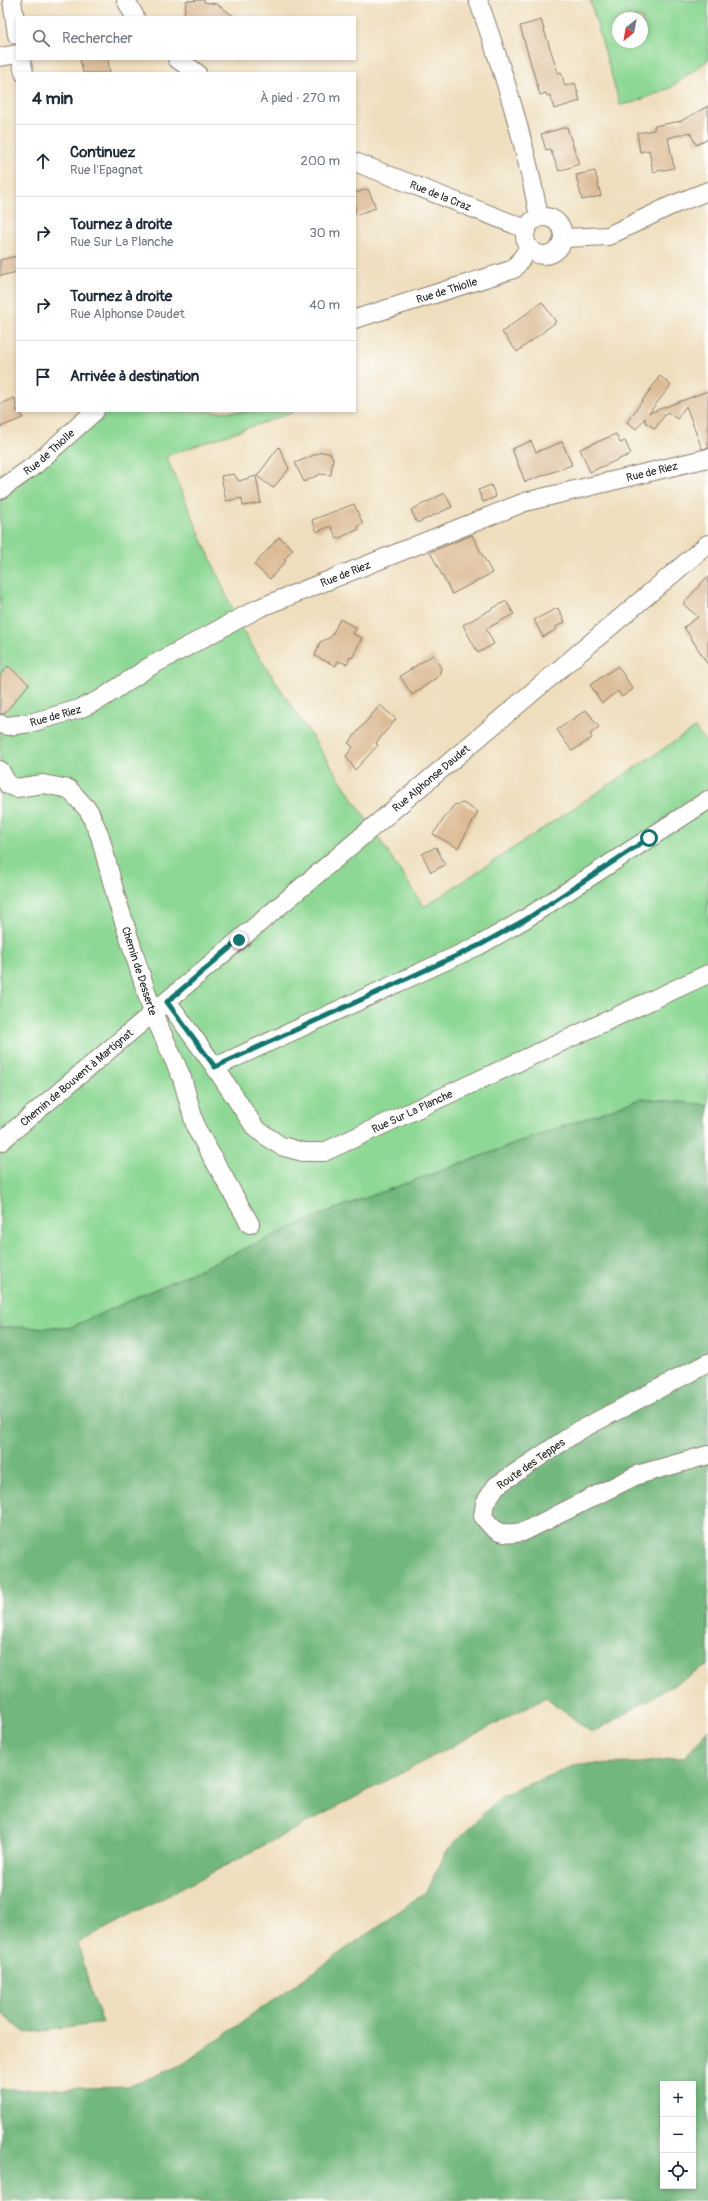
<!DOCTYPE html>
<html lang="fr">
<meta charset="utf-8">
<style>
:root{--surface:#fff;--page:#f6f6f7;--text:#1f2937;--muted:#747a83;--line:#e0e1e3}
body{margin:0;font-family:Pangolin,sans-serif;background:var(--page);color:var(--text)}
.controls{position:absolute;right:12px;bottom:12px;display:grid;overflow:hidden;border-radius:0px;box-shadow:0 2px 6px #0003}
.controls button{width:36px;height:36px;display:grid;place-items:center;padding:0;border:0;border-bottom:1px solid var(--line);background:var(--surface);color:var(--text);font:20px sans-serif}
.compass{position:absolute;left:612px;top:12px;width:36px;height:36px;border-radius:50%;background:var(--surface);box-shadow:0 2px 6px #0003;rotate:211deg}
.stop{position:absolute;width:12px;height:12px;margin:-9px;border:3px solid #0f766e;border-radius:50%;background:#fff}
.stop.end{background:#0f766e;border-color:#fff;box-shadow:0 1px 4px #0008}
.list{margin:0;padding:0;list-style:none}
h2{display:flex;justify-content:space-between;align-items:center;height:52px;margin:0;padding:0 16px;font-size:17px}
h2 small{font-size:13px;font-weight:400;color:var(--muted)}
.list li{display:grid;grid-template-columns:26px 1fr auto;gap:12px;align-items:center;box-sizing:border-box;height:72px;padding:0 16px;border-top:1px solid var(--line)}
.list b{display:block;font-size:15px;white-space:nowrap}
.list p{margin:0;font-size:13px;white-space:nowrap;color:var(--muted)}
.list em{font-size:13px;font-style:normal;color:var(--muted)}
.icon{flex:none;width:22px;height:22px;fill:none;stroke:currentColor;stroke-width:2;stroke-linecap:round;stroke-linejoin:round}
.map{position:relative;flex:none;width:708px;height:2201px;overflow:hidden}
.search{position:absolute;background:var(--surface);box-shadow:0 2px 6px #0003;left:16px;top:16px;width:340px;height:44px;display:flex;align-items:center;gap:10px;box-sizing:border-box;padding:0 14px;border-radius:0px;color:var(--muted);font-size:15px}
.panel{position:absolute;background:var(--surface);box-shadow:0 2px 6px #0003;left:16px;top:72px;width:340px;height:340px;border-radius:0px}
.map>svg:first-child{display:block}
.green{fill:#8dd894;stroke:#547a58;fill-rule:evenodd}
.forest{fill:#72b87e;stroke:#476a4d;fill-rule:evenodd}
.building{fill:#dcbb95}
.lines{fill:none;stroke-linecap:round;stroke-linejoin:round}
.minor-casing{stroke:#867d6c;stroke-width:20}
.minor{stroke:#fff;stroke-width:18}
.route{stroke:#0f766e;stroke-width:5}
.labels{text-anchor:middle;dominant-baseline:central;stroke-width:3;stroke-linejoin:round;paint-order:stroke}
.street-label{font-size:11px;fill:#1c1c1c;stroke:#fdfcf7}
</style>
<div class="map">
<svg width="708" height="2201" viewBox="0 0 708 2201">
<rect width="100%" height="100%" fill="#fdfcf7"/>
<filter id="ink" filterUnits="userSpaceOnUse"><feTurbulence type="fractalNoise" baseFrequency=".025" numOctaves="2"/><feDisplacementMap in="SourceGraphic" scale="8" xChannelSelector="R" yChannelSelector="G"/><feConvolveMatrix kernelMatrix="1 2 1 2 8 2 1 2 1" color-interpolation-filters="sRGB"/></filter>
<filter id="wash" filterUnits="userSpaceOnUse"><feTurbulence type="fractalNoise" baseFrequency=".012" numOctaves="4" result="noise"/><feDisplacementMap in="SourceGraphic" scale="16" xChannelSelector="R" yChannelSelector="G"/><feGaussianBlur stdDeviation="0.9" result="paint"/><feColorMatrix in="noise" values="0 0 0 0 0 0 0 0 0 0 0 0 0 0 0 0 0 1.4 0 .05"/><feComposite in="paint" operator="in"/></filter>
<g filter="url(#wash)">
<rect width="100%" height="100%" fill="#efdebd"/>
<g class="green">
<path d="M590 0H708V60L670 88 635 102 620 105ZM618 18H642V42H618Z"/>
<path d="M110 411 294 412 166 456 241 629 424 907 695 728 708 745V1105L642 1098 324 1213 69 1328 0 1327V474Z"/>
</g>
<g class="forest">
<path d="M642 1098 708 1105V1665L592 1733 546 1697 78 1943 92 1995 103 2023 26 2033 0 2013V1327L69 1328 324 1213Z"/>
<path d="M708 1730V1991L706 1994 708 1997V2201H3L0 2170V2090L128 2087 183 2064 425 1893 448 1849 502 1795 578 1764 641 1763 684 1757ZM663 2084H693V2186H663Z"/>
</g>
<g id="blocks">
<g class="building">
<path d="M204 0V2L217 4 235 17H184L186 1Z"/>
<path d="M541 20 558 73 561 72 565 86 575 83 580 101 554 109 550 95 547 96 546 93 540 95 520 26Z"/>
<path d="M80 59H108L110 73H83Z"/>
<path d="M708 106V139L696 145 690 132 668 138 674 168 653 172 649 150 640 152 637 133 654 130V126L681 121Z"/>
<path d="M567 127 579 164 559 171 550 149 546 150 541 134Z"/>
<path d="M595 171 601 196 582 200 576 175Z"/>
<path d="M368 189 376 208 355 215V193Z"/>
<path d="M17 256V272L0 276V260Z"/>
<path d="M542 302 556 322 517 352 502 332Z"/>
<path d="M660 376 671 385 649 413 708 391V448L702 449 686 406 677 419 667 412 655 429 645 422V418L636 429 627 422Z"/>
<path d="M15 398 17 411H20L23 418 0 427V404Z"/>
<path d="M616 434 620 443 625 441 631 454 590 472 580 449Z"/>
<path d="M531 441 536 452 562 442 572 465 525 482 512 449Z"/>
<path d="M279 447 289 469 273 488 257 476Z"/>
<path d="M321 452 330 453 333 458 331 475 320 474 304 482 295 463Z"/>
<path d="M234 474 239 481 256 476 261 503 243 506 242 498 226 501 221 476Z"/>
<path d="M491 485 496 497 483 502 478 490Z"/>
<path d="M445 493 452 507 417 523 411 510Z"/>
<path d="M354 504 363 524 358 526 359 529 337 539 331 526 317 532 312 520Z"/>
<path d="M472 535 492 573 452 594 430 552Z"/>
<path d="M279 537 293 549 284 560 286 561 270 579 254 565Z"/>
<path d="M708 576V665L684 627 698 617 683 604Z"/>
<path d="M506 601 514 614 486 629 494 644 478 653 463 625Z"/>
<path d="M558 608 565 622 556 627 557 629 543 637 534 620Z"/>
<path d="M340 619 356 628 353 634 362 638 352 658 350 657 347 664 338 661 336 666 315 656 320 642 331 637Z"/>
<path d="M433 655 441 668 439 676 412 695 400 676Z"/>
<path d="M8 666 29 684 4 714H0V675Z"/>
<path d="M618 666 633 689 622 697 618 691 602 703 590 685Z"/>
<path d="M380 705 396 719 376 743 378 745 355 770 346 756 353 747 348 743Z"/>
<path d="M586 710 599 727 590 734 592 738 572 751 557 730Z"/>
<path d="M463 803 478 812 458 848 433 834 454 805Z"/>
<path d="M436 847 445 865 431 872 422 854Z"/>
</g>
</g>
</g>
<g filter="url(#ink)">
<use href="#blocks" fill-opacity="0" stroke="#867d6c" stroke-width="1"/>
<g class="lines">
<defs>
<g id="minor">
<path d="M12 0 17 35"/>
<path d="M126 0 135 17"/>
<path d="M478 0C504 73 525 141 539 217"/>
<path d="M0 57 17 54"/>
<path d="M21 59 24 73"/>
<path d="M177 59 197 73"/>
<path id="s1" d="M355 162 526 229"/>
<circle cx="544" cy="236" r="19"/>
<path d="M564 238 608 236 670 206 708 191"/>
<path id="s2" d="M355 319 514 269 529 248"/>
<path id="s3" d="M0 490 35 465 95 411"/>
<path id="s4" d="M0 724 8 726 30 723 79 709 101 699 149 667 259 608 525 502 708 458"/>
<path id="s5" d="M0 770 8 785 16 788 43 784 69 789 89 811 100 836 116 897 153 1013 182 1078 196 1128 250 1224"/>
<path id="s6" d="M167 1001 215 1067 256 1129 281 1146 303 1152H324L708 974"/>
<path d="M215 1067 480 945 525 919 708 800"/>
<path id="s7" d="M0 1142 708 544"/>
<path d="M708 1363 578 1431 496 1486 485 1503 483 1516C496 1535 502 1535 523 1532L637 1475 708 1455"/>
</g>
</defs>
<use href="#minor" class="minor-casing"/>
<use href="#minor" class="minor"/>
</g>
</g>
<g class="lines" filter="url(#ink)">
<path class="route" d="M239 940 167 1002 215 1067 480 945 525 920 649 838"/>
</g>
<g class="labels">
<g class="street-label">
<text stroke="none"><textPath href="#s1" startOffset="92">Rue de la Craz</textPath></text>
<text stroke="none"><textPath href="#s2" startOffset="96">Rue de Thiolle</textPath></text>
<text stroke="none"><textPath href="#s3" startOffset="62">Rue de Thiolle</textPath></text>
<text stroke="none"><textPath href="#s4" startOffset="705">Rue de Riez</textPath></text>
<text stroke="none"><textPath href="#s4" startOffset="381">Rue de Riez</textPath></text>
<text stroke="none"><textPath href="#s4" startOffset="57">Rue de Riez</textPath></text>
<text stroke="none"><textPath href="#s7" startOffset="564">Rue Alphonse Daudet</textPath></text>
<text stroke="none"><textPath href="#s5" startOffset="277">Chemin de Desserte</textPath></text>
<text stroke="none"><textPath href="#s7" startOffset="100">Chemin de Bouvent à Martignat</textPath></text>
<text stroke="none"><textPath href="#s6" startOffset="327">Rue Sur La Planche</textPath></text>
<text transform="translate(531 1464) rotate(-35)">Route des Teppes</text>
</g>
</g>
</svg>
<div class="controls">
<button>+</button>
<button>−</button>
<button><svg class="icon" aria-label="locate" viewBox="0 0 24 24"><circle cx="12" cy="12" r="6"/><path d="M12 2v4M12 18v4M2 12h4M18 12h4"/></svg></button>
</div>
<svg class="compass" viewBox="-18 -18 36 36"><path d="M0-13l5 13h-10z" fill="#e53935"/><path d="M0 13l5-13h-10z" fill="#747a83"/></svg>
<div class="stop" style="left:649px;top:838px"></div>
<div class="stop end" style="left:239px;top:940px"></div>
<div class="search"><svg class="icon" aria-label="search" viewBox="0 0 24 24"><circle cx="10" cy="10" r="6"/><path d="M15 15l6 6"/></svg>Rechercher</div>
<section class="panel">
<h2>4 min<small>À pied · 270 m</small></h2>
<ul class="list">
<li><svg class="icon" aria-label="ahead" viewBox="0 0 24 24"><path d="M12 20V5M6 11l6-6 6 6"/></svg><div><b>Continuez</b><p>Rue l'Epagnat</p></div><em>200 m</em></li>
<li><svg class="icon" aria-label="right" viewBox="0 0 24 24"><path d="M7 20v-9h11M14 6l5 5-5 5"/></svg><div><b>Tournez à droite</b><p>Rue Sur La Planche</p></div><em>30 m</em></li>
<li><svg class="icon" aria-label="right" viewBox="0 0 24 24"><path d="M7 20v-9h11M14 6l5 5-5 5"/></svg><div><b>Tournez à droite</b><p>Rue Alphonse Daudet</p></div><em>40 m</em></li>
<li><svg class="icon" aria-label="arrive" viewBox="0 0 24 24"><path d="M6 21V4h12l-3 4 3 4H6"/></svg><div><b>Arrivée à destination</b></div></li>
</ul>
</section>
</div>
